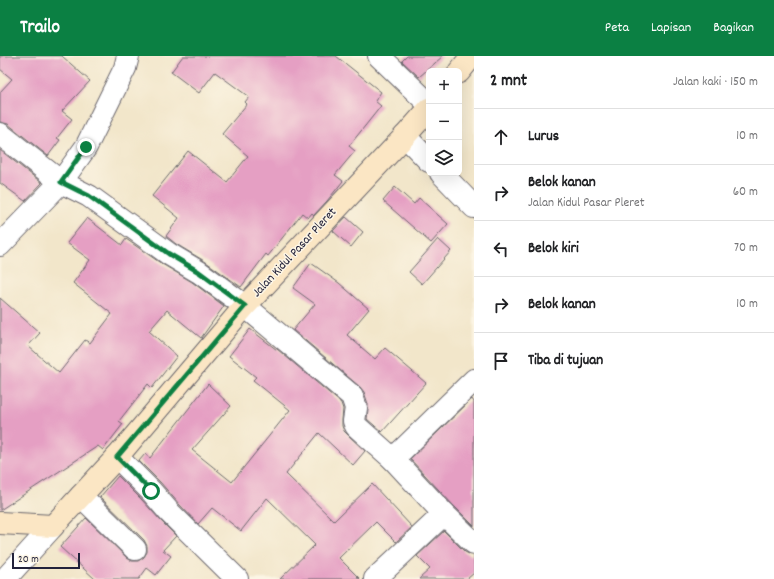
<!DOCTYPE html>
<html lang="id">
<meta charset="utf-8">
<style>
:root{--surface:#fff;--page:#f6f6f6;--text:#202124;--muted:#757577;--line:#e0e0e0;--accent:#0b8043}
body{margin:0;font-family:Dekko,sans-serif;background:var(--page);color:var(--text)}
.controls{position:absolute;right:12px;top:12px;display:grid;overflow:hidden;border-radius:6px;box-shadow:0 4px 16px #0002}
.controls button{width:36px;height:36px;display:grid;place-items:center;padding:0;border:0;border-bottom:1px solid var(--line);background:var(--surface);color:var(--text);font:20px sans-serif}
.scale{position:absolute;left:12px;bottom:10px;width:68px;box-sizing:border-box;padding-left:4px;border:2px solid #22223b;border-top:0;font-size:11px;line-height:14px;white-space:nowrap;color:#22223b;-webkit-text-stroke:3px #fcf5e5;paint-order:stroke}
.stop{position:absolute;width:12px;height:12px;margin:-9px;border:3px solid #0b8043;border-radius:50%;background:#fff}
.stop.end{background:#0b8043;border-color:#fff;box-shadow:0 1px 4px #0008}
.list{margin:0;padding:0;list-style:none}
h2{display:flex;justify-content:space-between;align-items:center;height:52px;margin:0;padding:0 16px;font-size:17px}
h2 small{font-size:13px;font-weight:400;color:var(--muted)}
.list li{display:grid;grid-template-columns:26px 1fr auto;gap:12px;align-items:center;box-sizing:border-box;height:56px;padding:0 16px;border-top:1px solid var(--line)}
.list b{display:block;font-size:15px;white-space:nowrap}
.list p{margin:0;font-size:13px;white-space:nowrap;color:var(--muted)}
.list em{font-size:13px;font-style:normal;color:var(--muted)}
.icon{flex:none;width:22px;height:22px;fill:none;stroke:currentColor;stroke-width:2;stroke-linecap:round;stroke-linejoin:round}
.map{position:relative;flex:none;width:474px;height:523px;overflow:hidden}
header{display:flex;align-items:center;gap:24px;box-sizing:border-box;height:56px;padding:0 20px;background:var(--accent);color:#fff}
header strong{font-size:19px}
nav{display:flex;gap:22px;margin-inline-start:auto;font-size:14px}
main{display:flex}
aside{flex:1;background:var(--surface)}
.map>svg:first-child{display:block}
.building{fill:#e59fc3}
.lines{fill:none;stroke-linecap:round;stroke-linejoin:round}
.street-casing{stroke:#6b676d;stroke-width:24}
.secondary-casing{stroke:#6b676d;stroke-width:24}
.street{stroke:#fff;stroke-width:22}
.secondary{stroke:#fbe6c4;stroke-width:22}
.route{stroke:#0b8043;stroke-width:5}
.labels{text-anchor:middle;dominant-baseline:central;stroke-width:3;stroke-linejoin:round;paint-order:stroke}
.street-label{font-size:13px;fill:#22223b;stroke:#fcf5e5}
</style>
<header>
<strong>Trailo</strong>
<nav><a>Peta</a><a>Lapisan</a><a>Bagikan</a></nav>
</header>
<main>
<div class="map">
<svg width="474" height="523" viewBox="0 0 474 523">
<rect width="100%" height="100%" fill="#fcf5e5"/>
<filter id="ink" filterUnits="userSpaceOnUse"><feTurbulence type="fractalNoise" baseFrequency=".025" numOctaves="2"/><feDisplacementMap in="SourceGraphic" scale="8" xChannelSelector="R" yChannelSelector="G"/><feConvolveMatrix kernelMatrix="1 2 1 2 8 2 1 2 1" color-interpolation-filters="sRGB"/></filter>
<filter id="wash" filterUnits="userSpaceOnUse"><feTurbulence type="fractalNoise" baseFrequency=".012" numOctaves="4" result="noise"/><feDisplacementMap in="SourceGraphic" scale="16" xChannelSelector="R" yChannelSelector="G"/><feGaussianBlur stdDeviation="0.9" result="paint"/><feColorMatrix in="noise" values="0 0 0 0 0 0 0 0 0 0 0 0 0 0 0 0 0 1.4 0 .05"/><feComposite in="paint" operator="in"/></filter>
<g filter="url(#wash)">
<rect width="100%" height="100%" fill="#f2e6ca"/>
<g id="blocks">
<g class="building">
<path d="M0 0H62L90 25 62 55 72 63 57 82 60 84 48 100 8 68 0 66V36L12 23 0 13Z"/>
<path d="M183 0H336L381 36 375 45 381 50 349 90 355 95 335 119 343 125 327 145 314 159 312 157 308 162 302 157 268 200 266 198 241 231 206 206 176 188 166 180 179 162 152 140 188 95 227 126 248 100 222 78 247 48 245 46 249 41 215 16 199 37 171 16Z"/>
<path d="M407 0H443L419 21 402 5Z"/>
<path d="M0 94 42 127 25 145 0 127Z"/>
<path d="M395 131 414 148 419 142 448 168 431 187 383 145Z"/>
<path d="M346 161 363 176 351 191 333 175Z"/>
<path d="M87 162 122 189 126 183 162 208 192 226 224 250 201 282 167 254 149 275 177 300 152 332 148 328 119 365 123 368 103 394 98 390 0 454V242L40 277 28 290 59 317 85 284 90 287 112 258 73 227 90 204 67 187Z"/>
<path d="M438 183 451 195 422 228 409 216Z"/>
<path d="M311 207 339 227 369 253 347 279 375 303 385 292 426 327 382 376 367 363 368 354V348L364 336 360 331 293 274 315 248 293 232Z"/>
<path d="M250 273 277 294V293L341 347 343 353 342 364V370L344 375 348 379 365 395 353 409 319 377 286 418 334 465 372 428 412 471 396 486 376 466 339 502 360 523H280L315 489 267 442 241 475 212 452 198 468 179 448 160 426 139 405 145 398 150 402 208 328 231 350 192 394 232 426 290 354 253 324 256 321 229 300Z"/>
<path d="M472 343 474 346V470L453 449 410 403Z"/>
<path d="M118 420 142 444 161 465 176 480 163 494 171 500 156 519 147 512 139 523H95L60 491 86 462 127 502 132 505H138L144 501 147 496V490L144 484 100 441Z"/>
<path d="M444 475 465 496 471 499H474V517L467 523H419L430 513 417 500Z"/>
</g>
</g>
</g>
<g filter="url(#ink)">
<use href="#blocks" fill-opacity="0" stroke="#6b676d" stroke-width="1"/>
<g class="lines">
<defs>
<g id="street">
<path d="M379 0 429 48"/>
<path d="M0 78 61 126 89 140 169 198 199 216 245 250 352 340 356 352 354 365 356 370 393 403 444 458 474 487"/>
<path d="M405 80 429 105"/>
<path d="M441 117 474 151"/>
<path d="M0 189 61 126 86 91 125 12 128 0"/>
<path d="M117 401 151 435 170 457 237 523"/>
<path d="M393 403 474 324"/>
<path d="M81 440 135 493"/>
<path d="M5 523 53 470"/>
<path d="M375 523 444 458"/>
</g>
<g id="secondary">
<path d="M459 16 472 0"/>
<path d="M0 467 53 470 117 401 245 250 405 80 429 53"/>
</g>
</defs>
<use href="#street" class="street-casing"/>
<use href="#secondary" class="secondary-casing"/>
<use href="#street" class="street"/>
<use href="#secondary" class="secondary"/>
</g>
</g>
<g class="lines" filter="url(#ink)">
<path class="route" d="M86 91 61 126 89 140 169 198 199 216 245 250 117 401 151 435"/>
</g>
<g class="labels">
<g class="street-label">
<text transform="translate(295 197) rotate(-47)">Jalan Kidul Pasar Pleret</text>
</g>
</g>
</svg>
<div class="controls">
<button>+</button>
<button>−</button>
<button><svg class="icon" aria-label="layers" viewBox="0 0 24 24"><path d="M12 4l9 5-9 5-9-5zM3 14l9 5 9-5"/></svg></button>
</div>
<div class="scale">20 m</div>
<div class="stop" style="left:151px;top:435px"></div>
<div class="stop end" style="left:86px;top:91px"></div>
</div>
<aside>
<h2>2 mnt<small>Jalan kaki · 150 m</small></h2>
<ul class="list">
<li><svg class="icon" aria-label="ahead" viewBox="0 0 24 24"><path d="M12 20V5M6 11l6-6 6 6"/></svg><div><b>Lurus</b></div><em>10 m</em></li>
<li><svg class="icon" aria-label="right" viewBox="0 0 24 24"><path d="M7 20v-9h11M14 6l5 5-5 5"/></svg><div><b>Belok kanan</b><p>Jalan Kidul Pasar Pleret</p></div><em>60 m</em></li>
<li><svg class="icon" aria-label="left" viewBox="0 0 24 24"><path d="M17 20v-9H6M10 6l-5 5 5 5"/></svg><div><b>Belok kiri</b></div><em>70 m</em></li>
<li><svg class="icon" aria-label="right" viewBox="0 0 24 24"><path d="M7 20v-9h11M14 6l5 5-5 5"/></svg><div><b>Belok kanan</b></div><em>10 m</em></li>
<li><svg class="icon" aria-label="arrive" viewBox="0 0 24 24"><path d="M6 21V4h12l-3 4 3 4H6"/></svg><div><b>Tiba di tujuan</b></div></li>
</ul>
</aside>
</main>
